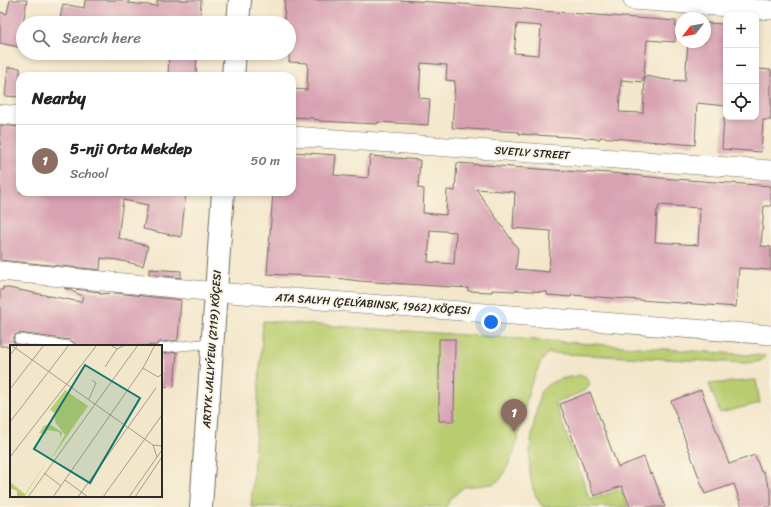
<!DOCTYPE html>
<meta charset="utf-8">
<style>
:root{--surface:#fff;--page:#f2f2f2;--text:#222;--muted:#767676;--line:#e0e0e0;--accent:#0f766e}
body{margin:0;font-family:Sriracha,sans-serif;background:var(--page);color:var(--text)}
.controls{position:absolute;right:12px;top:12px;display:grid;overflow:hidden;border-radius:8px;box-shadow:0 2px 6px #0003}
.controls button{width:36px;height:36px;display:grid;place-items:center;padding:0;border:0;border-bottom:1px solid var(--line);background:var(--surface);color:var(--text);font:20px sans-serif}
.compass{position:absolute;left:675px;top:12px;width:36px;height:36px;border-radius:50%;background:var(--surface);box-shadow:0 2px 6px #0003;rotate:239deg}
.you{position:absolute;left:491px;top:322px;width:14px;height:14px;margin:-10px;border:3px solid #fff;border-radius:50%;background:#1a73e8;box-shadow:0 0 0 6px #1a73e833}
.badge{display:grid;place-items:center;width:26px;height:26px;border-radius:50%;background:var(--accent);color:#fff;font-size:13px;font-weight:700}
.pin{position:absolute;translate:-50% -33px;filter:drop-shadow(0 1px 2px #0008)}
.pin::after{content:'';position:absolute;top:21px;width:14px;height:12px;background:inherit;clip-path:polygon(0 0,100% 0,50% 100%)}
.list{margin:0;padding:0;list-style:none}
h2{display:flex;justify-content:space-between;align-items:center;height:52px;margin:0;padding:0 16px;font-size:17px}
h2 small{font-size:13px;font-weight:400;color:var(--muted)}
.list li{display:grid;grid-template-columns:26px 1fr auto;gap:12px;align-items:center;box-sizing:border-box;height:72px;padding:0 16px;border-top:1px solid var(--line)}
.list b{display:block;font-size:15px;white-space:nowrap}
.list p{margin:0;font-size:13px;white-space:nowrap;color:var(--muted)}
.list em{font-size:13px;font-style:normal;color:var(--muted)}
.icon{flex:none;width:22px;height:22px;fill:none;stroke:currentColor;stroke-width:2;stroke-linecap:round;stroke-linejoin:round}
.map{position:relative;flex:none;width:771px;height:507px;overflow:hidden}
.search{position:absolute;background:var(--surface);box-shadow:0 2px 6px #0003;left:16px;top:16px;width:280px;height:44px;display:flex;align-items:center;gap:10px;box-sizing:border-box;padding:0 14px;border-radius:22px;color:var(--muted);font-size:15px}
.panel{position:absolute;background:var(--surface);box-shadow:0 2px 6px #0003;left:16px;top:72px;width:280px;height:124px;border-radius:12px}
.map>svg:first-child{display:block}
.green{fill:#b9cd70;stroke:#727c4e}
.building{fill:#d8a2b3;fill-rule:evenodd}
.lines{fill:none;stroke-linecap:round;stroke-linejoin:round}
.service-casing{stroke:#716d63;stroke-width:10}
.minor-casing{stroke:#716d63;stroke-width:20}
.tertiary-casing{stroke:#716d63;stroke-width:24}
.service{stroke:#fff;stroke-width:9}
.minor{stroke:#fff;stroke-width:19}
.tertiary{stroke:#fff;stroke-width:22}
.labels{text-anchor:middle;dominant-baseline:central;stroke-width:4;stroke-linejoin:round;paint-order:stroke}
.street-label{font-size:11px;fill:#2b2b2b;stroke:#fcf5e5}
.inset-road{fill:none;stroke:#a39c8b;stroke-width:1}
.view{fill:#0f766e;fill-opacity:0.15;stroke:#0f766e;stroke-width:2}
.inset-edge{fill:none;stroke:#2b2b2b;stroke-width:2}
</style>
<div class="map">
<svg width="771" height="507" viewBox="0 0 771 507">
<rect width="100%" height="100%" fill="#fcf5e5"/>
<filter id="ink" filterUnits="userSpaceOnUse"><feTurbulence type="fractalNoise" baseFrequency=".025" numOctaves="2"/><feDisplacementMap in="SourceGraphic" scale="8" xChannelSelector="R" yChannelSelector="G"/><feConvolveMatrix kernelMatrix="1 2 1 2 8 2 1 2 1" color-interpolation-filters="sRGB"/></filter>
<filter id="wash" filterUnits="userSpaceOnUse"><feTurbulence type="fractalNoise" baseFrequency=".012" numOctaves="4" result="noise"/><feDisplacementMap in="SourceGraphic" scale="16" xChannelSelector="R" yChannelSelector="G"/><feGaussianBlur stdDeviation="0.9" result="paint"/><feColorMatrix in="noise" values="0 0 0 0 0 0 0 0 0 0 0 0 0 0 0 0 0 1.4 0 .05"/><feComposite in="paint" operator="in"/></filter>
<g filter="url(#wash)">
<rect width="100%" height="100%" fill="#f3e7cb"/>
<g class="green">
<path d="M263 321 766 356C762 363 753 362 745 363L548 353 541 362 530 386 514 453 501 479 493 484 464 487 451 498 446 507H251Z"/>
<path d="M581 375C587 376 588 380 590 385L586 390 555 403 590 500 621 489 628 507H543C518 477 534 427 540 393 548 379 567 378 581 375Z"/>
<path d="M756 380 760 403 720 413 709 384Z"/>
</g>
<g id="blocks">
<g class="building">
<path d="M10 0H27L19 47 0 43V12L7 14Z"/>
<path d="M85 0H129L128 3 157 6V0H201L200 18 168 16V23H59L63 4 84 8Z"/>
<path d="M285 0H399L448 3 526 9 542 11 676 21 675 42 647 40 643 82 621 80 619 112 643 113 645 76 667 80 685 81 688 42H705V23L726 24V106L697 103 695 145 600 137V139L519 134V132L452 128 455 81 446 80 447 65 421 63 419 98 430 99 428 125 378 122 377 124 319 121V120L313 119V118L292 117V89L307 90 308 63 289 62V23H284ZM517 24 541 26 539 55 514 53Z"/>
<path d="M169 53H197L196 76H168Z"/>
<path d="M8 67 20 68V97L5 96Z"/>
<path d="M756 69 771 70V120H763L761 152 722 149 724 117H756Z"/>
<path d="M0 125 20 127V192H186L181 237 143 229 148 205 123 200 118 238 148 246 143 266 118 260 101 258 100 270 0 260Z"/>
<path d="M292 152 336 155 334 175 368 178 370 156 420 160 418 188 424 189 423 213 446 215 447 190 455 191 457 163 594 173V172L612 173 661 178 771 186V206H764L761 246 771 247V270L739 268 736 307 571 295V297L547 295V292L515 290V291L492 290V292L468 291V288L359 281 329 277 267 274 273 192H292ZM476 189 515 192 513 228 551 231 549 272 516 269 518 249ZM659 205 700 208 698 245 655 242 657 210H658ZM430 230 456 232 454 264 428 262Z"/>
<path d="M149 269 181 271V278L149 274Z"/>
<path d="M3 287 81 302 83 296 64 288 100 292 99 294 116 293 181 300 178 340 160 342 156 345 144 346H75V343L70 340 19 333 15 335 13 338V341L16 344 23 346H0V290H3Z"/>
<path d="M439 339H455L454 421H439Z"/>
<path d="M177 352 174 387 161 386V354Z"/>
<path d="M701 390 729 464 755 455 761 472 763 471 771 492V507H742L734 484 705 494 671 401Z"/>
<path d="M590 392 618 467 644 457 650 474 652 473 665 507H630L622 486 594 496 560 404Z"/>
</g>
</g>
</g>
<g filter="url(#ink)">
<use href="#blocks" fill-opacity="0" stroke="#716d63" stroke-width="1"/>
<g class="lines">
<defs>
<g id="service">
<path d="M19 339 69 346"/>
<path d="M161 348 212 343"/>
</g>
<g id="minor">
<path d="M633 0 771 10"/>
<path d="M0 114 20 116"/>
<path d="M292 136 771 170"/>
<path d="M0 271 216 292 771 335"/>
</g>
<g id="tertiary">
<path d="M238 23 240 0"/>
<path d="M233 76 235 53"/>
<path d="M201 507 223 192"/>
</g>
</defs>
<use href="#service" class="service-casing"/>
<use href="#minor" class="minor-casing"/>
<use href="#tertiary" class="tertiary-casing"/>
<use href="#service" class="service"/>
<use href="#minor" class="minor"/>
<use href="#tertiary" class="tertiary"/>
</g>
</g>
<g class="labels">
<g class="street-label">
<text transform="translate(532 153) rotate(4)">SVETLY STREET</text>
<text transform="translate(373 304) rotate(4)">ATA SALYH (ÇELÝABINSK, 1962) KÖÇESI</text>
<text transform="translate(212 349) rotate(-86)">ARTYK JALLYÝEW (2119) KÖÇESI</text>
</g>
</g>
<g transform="translate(10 345)">
<rect width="152" height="152" fill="#f3e7cb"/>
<path d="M55 45 78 61 41 114 55 90 45 77V68L40 65ZM39 79 52 87 51 93 49 87 37 85 36 89 29 88 34 81ZM38 115 14 152H7V146L0 143V137L15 149Z" fill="#b9cd70"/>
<path class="inset-road" d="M1 0 143 100 152 101M100 0 107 4 115 0M0 10 8 0M95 22 107 4M133 23 145 0M0 44 34 0M79 54 86 38 82 35M0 77 59 0M143 100 147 112M0 112 87 0M34 128 51 141M55 135 78 152M18 152 128 0M43 152 133 23 148 32 152 29M68 152 146 43M93 152 152 70M119 152 152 105M125 152 152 112"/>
<path class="view" d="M75 20 130 53 80 138 24 104Z"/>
<rect width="152" height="152" class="inset-edge"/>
</g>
</svg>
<div class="controls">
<button>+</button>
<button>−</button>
<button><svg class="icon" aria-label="locate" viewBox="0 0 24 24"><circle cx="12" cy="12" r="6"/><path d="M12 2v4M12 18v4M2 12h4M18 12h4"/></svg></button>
</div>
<svg class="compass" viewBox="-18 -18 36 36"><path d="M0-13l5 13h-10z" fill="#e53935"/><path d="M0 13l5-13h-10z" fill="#767676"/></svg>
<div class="you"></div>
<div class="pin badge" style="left:514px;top:432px;background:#8d6e63">1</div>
<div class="search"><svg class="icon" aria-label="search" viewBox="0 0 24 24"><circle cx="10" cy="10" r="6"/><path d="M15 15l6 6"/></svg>Search here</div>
<section class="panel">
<h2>Nearby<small></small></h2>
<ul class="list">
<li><span class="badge" style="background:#8d6e63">1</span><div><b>5-nji Orta Mekdep</b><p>School</p></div><em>50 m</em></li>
</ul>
</section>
</div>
